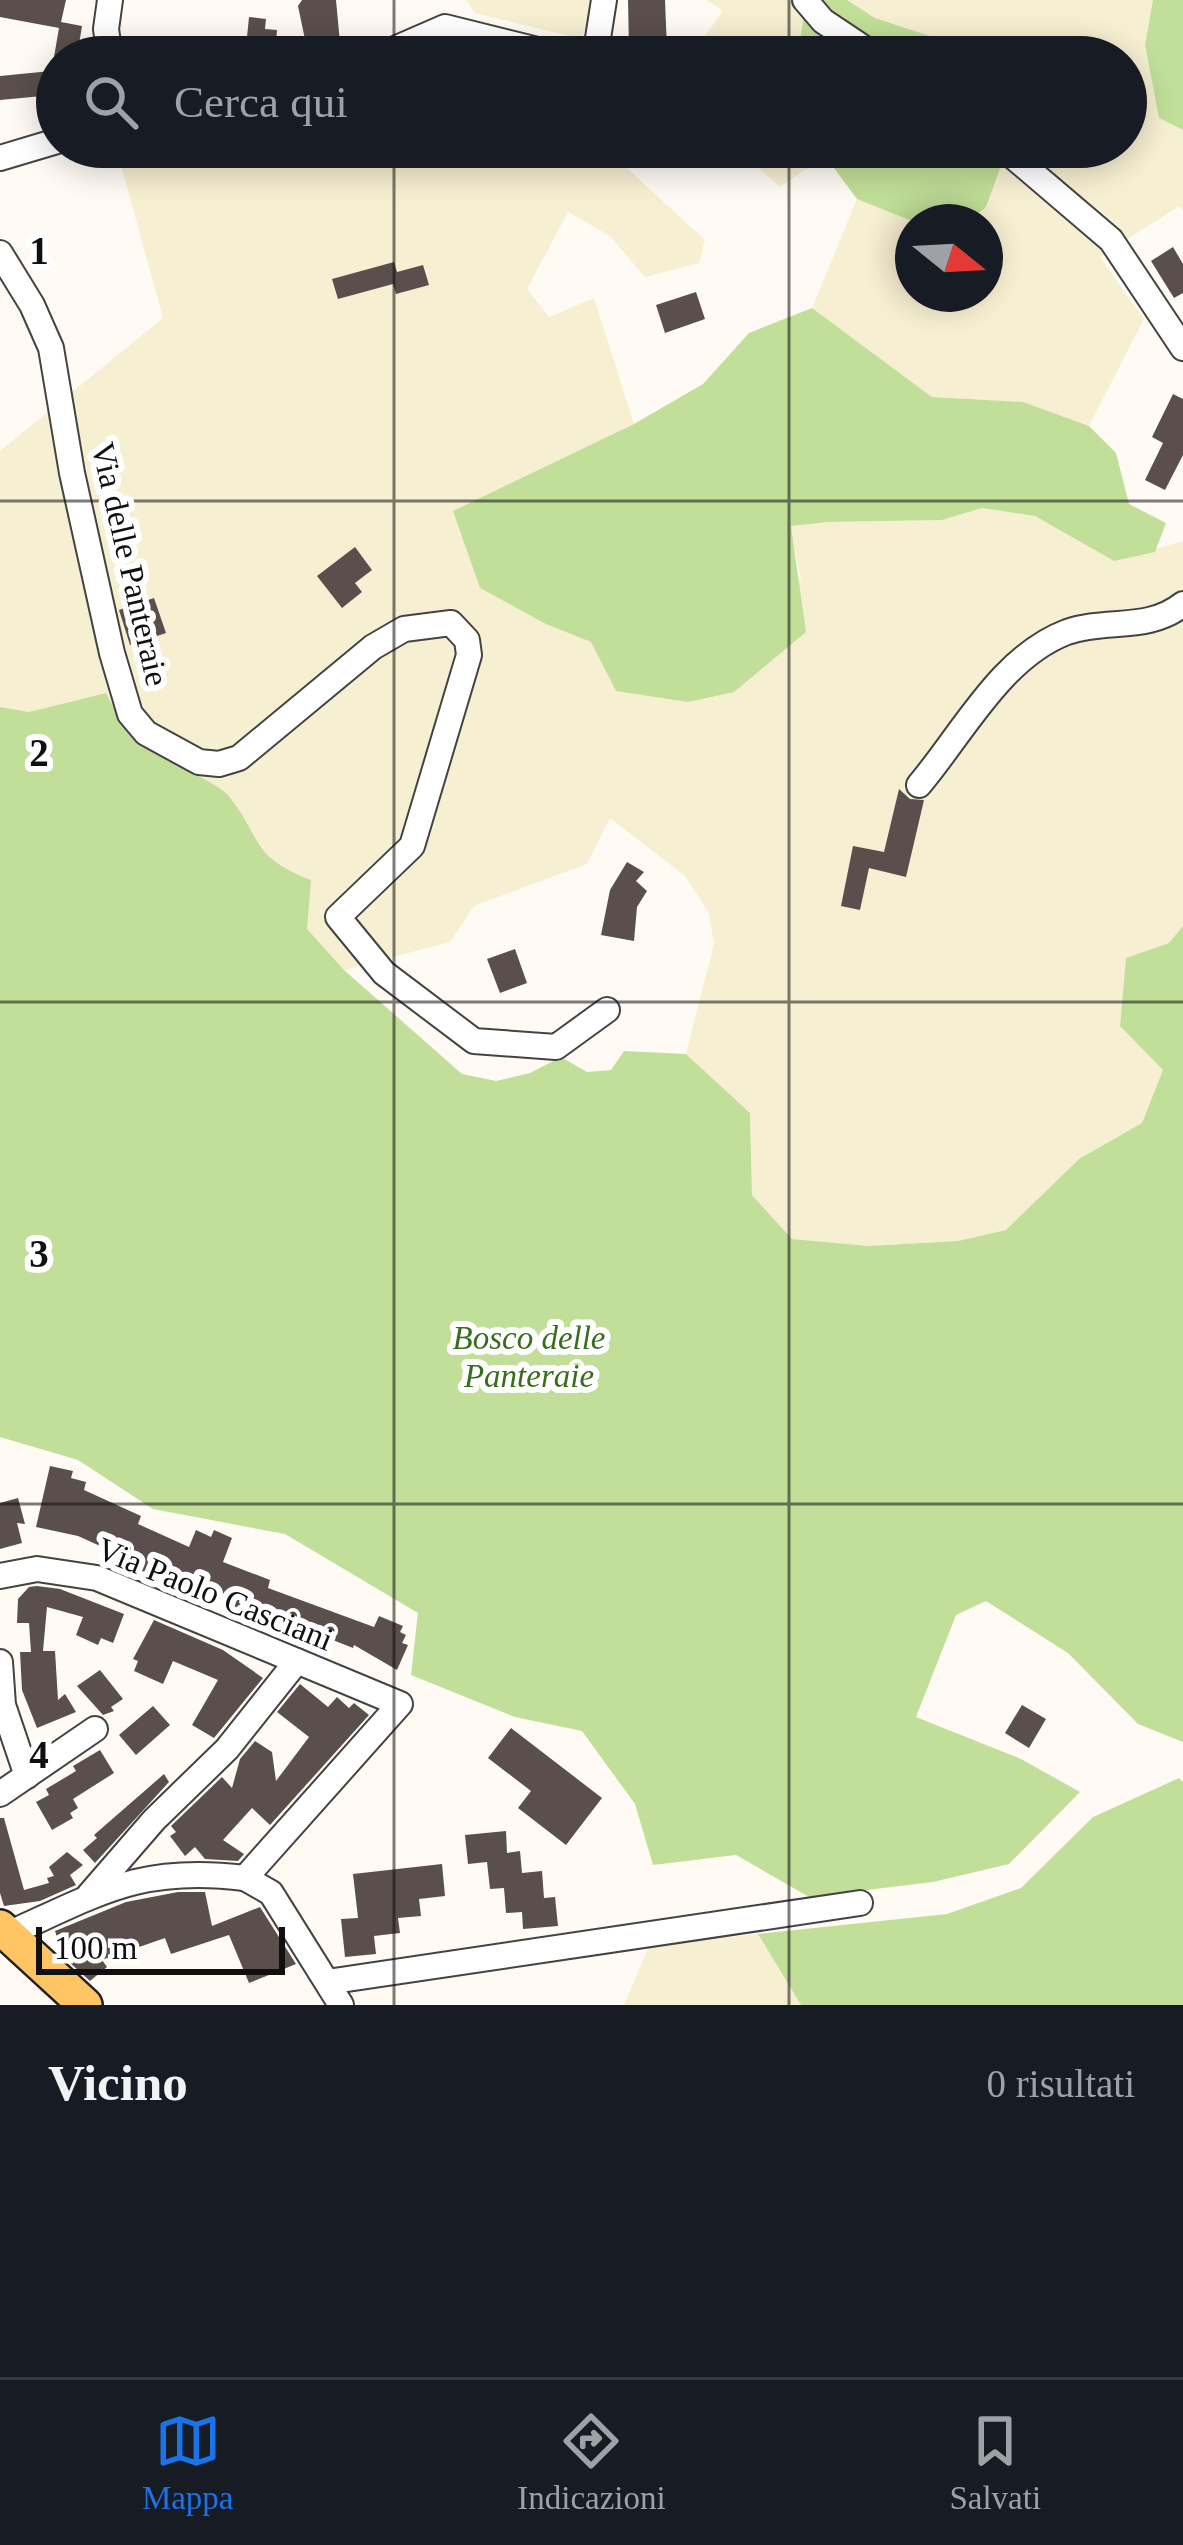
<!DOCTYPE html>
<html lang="it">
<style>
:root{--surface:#171b24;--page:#20242c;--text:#f1f3f6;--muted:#9ea1a6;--line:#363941;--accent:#1a73e8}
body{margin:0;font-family:Georgia,serif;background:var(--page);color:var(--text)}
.compass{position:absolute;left:895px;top:204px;width:108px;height:108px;border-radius:50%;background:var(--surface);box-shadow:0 6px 30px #0003;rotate:108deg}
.scale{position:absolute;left:36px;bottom:30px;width:249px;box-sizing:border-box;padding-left:12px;border:6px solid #101010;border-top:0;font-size:33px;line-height:42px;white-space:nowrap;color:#101010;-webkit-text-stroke:9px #fff;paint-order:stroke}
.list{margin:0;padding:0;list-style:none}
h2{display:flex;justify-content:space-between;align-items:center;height:156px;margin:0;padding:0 48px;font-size:51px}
h2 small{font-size:39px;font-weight:400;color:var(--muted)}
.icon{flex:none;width:66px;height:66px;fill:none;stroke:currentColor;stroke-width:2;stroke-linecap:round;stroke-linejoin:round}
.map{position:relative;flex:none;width:1183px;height:2005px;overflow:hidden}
.search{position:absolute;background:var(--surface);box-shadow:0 6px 30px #0003;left:36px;right:36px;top:36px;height:132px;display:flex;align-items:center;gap:30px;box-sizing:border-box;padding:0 42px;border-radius:66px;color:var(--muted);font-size:45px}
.sheet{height:372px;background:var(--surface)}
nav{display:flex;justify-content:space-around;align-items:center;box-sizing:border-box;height:168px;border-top:3px solid var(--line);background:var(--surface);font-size:33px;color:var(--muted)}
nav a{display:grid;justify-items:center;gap:6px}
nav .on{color:var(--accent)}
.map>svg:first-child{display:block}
.farmland{fill:#f7efd1}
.forest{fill:#c1df98}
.building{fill:#5a4f4c}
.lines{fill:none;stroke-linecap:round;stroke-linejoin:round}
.minor-casing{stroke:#434343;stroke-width:28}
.major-casing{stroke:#212121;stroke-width:38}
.minor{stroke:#fff;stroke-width:24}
.major{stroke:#ffc464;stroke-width:33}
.grid{fill:none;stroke:#101010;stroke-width:3;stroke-opacity:0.55}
.labels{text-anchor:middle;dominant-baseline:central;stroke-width:12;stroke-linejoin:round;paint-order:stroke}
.street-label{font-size:33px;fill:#101010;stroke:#fff}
.park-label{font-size:33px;font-style:italic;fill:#376e1b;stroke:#fff}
.grid-label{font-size:39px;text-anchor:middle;font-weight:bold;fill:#101010;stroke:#fff;stroke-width:12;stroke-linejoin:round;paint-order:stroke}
</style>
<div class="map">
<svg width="1183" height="2005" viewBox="0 0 1183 2005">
<rect width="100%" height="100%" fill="#fffbf4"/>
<g class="farmland">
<path d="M466 0H593L582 39 475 13Z"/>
<path d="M706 0H806L800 41 808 57H690L723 11Z"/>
<path d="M847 0H1153L1145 45 1159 118 1183 130V211L1179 206 1100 257 1144 319 1089 426 1022 402 932 397 812 308 857 199 914 222 913 294H985V222H968L986 207 1008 147H1126V57H1020L930 36 875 18Z"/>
<path d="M116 147H625L617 159 705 240 699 263 645 277 610 236 568 212 527 289 549 317 594 298 634 424 453 511 546 624 592 642 616 691 643 692 801 578 790 526 828 522 942 520 982 508 1035 516 1114 561 1183 541V926L1169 943 1126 958 1120 1025 1163 1070 1142 1123 1079 1159 1006 1230 958 1241 868 1246 792 1239 752 1195 750 1113 686 1054 714 944 709 913 685 876 610 818 587 864 474 906 450 942 344 970 306 928 310 880 277 867 251 836 225 791 153 753 125 731 106 693 29 712 0 707V451L163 318Z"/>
<path d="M735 147H826L825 156 780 187Z"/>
<path d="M758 1934 801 2005H624L649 1946Z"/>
</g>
<g class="forest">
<path d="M806 0H847L875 18 930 36 1020 57H808L800 41Z"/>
<path d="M1153 0H1183V130L1159 118 1145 45Z"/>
<path d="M826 147H1008L986 207 968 222H914L857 199 825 156Z"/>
<path d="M812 308 932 397 1023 402 1089 426 1116 453 1129 504 1166 523 1155 552 1114 561 1035 516 982 508 942 520 828 522 791 526 806 632 734 692 688 702 616 691 591 642 546 624 480 588 453 511 634 424 703 384 749 333Z"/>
<path d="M106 693C133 745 146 747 195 774 205 780 219 786 227 794 263 838 249 856 311 880L307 929 344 970 462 1074 496 1081 530 1073 561 1057 587 1072 611 1070 624 1051 686 1054 750 1113 752 1195 792 1239 868 1246 958 1241 1006 1230 1079 1159 1142 1123 1163 1070 1120 1026 1126 958 1169 943 1183 926V1742L1138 1724 1068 1653 986 1601 956 1615 916 1717 1021 1759 1080 1792 1009 1864 933 1882 809 1897 736 1855 653 1865 635 1804 582 1731 515 1717 411 1675 418 1613 285 1534 153 1509 78 1460 0 1437V707L29 712Z"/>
<path d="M1179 1778 1183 1782V2005H801L758 1934 947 1914 1021 1888 1093 1817Z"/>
</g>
<g class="building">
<path d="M0 0H66L61 22 82 26 77 57H54L59 28 0 17Z"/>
<path d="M302 0H336L340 43 307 49 298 6Z"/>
<path d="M628 0H665L667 49 629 50Z"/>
<path d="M249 17 266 19 265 29 277 30 275 56 245 57Z"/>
<path d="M51 71 53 95 0 100V76Z"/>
<path d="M1173 247 1183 264V293L1174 298 1151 261Z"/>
<path d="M394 262 397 272 423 265 429 285 396 294 393 284 338 299 332 279Z"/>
<path d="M696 292 705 319 665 333 656 305Z"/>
<path d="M1173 394 1183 399V455L1165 490 1145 480 1163 443 1152 437Z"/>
<path d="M355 547 372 570 355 583 362 592 342 608 317 576Z"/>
<path d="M154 598 166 633 130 645 119 610Z"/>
<path d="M899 789 910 799 924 800 906 877 869 868 860 910 841 906 853 846 884 852Z"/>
<path d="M627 862 644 872 636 881 647 891 637 907 634 941 601 935 610 890Z"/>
<path d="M515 949 527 983 500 993 487 959Z"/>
<path d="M50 1466 73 1471 71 1478 86 1482 84 1490 141 1516 138 1524 189 1547 196 1530 211 1537 214 1530 232 1538 223 1562 270 1580 268 1588 374 1627 379 1616 403 1626 400 1632 406 1635 402 1643 408 1645 397 1670 354 1645 353 1648 300 1627 297 1635 222 1601 223 1598 165 1576 163 1581 126 1565 129 1559 78 1536 36 1527Z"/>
<path d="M18 1498 25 1524 17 1523 22 1543 0 1549V1503Z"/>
<path d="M37 1586 60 1589 124 1614 113 1643 101 1638 98 1645 76 1635 83 1617 47 1607 43 1651H55L58 1700 65 1694 76 1712 37 1728 22 1690 20 1652H31L29 1623H17L18 1599 29 1587Z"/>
<path d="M154 1620 223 1650 263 1678 214 1738 192 1725 218 1680 173 1661 163 1684 134 1671 138 1661 133 1659Z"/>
<path d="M100 1670 123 1699 111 1707 114 1711 103 1715 77 1686Z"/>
<path d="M300 1684 328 1707 337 1697 349 1708 354 1703 369 1715 270 1825 252 1808 223 1840 244 1854 238 1861 205 1859 195 1847 185 1856 170 1836 176 1832 171 1826 222 1777 232 1788 240 1759 255 1741 272 1752 276 1781 309 1737 277 1712Z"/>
<path d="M1022 1705 1046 1719 1029 1748 1005 1733Z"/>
<path d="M153 1706 170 1725 136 1755 119 1735Z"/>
<path d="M511 1728 602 1798 566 1845 518 1808 531 1791 488 1758Z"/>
<path d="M100 1750 114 1773 73 1799 78 1808 70 1813 73 1818 52 1830 36 1802 49 1795 46 1789 76 1771 73 1766Z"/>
<path d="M164 1774 169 1782 95 1863 83 1850 97 1838 94 1835Z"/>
<path d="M0 1818H4L24 1890 49 1883 47 1878 54 1876 49 1867 67 1852 83 1865 70 1875 76 1885 40 1901 4 1906 0 1893Z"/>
<path d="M506 1831 507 1853 520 1851 522 1873 542 1871 544 1898 555 1897 558 1926 523 1929 522 1912 506 1913 504 1888 490 1889 487 1862 468 1864 465 1835Z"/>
<path d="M442 1864 445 1896 419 1899 421 1916 398 1918 400 1933 374 1936 376 1954 345 1957 341 1919 358 1918 353 1874Z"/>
<path d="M178 1892H205L212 1926 260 1907 296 1964 249 1983 229 1935 171 1954 165 1938 102 1960 107 1967 90 1981 58 1952 61 1949 55 1931 126 1902Z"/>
</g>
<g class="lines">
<defs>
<g id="minor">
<path d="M805 0 823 21 877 57"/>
<path d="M110 57 106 29 110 0"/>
<path d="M376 57 445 27 566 57"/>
<path d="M595 57 604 0"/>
<path d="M1002 147 1111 240 1183 348"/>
<path d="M0 158 57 141"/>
<path d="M0 253 32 305 51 348 72 473 112 653 130 714 146 733 199 762 219 764 239 758 373 647 404 629 451 623 467 640 469 655 412 846 338 917 384 973 474 1041 556 1047 607 1010"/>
<path d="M919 785C963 733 1001 657 1067 632 1107 618 1148 632 1183 604"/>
<path d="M0 1576 37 1569 97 1578 400 1704 245 1878C140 1865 100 1893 8 1934"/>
<path d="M0 1662 3 1705 27 1776"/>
<path d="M0 1794 95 1729"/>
<path d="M245 1878 271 1893 341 2005"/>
<path d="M89 1895 154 1820 227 1749 297 1661"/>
<path d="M327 1982 860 1903"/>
</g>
<path id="major" d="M0 1927 85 2005"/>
</defs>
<use href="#minor" class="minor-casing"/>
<use href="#major" class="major-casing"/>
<use href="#minor" class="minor"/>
<use href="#major" class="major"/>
</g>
<path class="grid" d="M394 0V57M789 0V57M394 147V2005M789 147V2005M0 501H1183M0 1002H1183M0 1504H1183"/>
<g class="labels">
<g class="street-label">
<text transform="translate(130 564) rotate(77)">Via delle Panteraie</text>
<text transform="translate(215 1594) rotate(22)">Via Paolo Casciani</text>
</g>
<g class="park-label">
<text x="529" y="1338">Bosco delle<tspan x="529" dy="38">Panteraie</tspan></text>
</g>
</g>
<g class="grid-label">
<text x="39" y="264">1</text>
<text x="39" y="766">2</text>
<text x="39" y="1267">3</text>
<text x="39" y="1768">4</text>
</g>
</svg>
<svg class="compass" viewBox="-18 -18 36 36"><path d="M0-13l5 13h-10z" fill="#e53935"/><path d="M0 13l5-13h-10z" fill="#9ea1a6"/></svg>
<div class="scale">100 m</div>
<div class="search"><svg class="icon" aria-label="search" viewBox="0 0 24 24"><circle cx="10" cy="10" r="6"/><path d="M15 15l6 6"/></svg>Cerca qui</div>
</div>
<section class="sheet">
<h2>Vicino<small>0 risultati</small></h2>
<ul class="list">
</ul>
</section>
<nav>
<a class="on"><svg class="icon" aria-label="map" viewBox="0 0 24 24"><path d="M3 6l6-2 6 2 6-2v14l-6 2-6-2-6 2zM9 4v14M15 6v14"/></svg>Mappa</a>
<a><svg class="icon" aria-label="directions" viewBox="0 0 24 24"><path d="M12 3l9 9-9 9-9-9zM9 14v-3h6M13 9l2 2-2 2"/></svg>Indicazioni</a>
<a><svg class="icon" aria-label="saved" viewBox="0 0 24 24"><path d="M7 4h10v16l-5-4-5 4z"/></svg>Salvati</a>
</nav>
